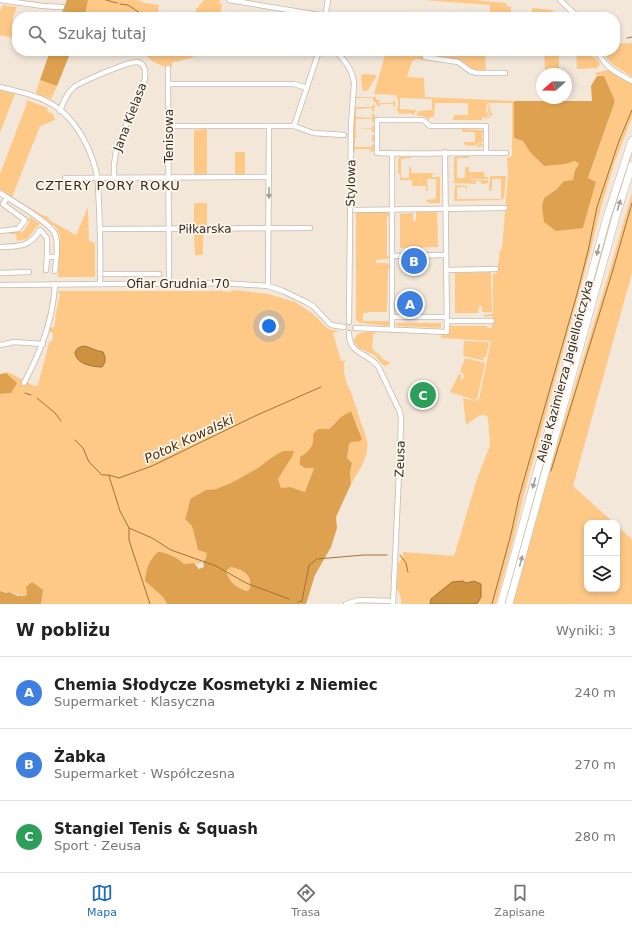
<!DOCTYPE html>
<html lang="pl">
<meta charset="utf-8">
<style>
:root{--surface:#fff;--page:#f6f6f6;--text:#222;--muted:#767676;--line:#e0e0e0;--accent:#1d6ebd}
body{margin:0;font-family:"DejaVu Sans",sans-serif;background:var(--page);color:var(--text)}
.controls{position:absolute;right:12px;bottom:12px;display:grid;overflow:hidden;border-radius:8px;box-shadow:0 2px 6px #0003}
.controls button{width:36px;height:36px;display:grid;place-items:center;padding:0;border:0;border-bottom:1px solid var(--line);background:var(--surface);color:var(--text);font:20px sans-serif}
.compass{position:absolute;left:536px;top:68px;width:36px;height:36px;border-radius:50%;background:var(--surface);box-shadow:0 2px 6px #0003;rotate:250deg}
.you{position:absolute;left:269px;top:326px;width:14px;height:14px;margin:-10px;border:3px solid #fff;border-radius:50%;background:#1a73e8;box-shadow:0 0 0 6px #1a73e833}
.badge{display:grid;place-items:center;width:26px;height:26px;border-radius:50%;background:var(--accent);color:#fff;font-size:13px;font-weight:700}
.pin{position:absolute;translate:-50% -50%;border:2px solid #fff;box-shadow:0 1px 4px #0006}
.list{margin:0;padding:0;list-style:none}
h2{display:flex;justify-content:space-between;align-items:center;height:52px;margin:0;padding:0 16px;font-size:17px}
h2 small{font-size:13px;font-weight:400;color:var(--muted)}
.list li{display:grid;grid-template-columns:26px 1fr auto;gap:12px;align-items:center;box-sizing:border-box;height:72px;padding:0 16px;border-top:1px solid var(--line)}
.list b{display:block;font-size:15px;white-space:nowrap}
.list p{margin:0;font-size:13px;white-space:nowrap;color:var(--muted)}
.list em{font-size:13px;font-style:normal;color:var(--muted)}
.icon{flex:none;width:22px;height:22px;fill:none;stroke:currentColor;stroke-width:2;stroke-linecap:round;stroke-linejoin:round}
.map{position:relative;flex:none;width:632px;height:604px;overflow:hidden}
.search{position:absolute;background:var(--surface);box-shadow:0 2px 6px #0003;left:12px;right:12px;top:12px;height:44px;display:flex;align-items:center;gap:10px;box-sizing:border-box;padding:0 14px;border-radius:16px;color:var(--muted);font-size:15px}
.sheet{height:268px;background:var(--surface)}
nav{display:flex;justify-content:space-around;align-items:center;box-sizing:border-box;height:56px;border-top:1px solid var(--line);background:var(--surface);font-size:11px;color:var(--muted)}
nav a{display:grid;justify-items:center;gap:2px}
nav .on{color:var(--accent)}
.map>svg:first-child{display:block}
.green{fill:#fec987;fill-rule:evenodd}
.forest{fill:#dea150;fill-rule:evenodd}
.water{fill:#cd923f;stroke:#9e7338}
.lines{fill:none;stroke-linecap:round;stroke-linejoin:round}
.stream{stroke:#9e7338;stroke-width:1}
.minor-casing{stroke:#c4b9ac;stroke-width:6}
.highway-casing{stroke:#c4b9ac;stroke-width:8}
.minor{stroke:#fff;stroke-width:4.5}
.highway{stroke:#fff;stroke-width:7}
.oneway{fill:#a2a09e}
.labels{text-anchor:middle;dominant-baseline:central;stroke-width:3.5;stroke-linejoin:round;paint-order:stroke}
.street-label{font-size:12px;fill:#302c27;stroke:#fef5ea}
.neighbourhood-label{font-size:13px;letter-spacing:1px;fill:#342c22;stroke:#fef5ea}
.water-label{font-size:13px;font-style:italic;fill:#49310d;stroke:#fef5ea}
</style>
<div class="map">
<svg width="632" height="604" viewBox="0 0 632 604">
<rect width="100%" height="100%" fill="#f3e7da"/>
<g class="green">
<path d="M88 0H138L145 3 159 5 158 12 165 13V16L173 17H102L101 15 86 13Z"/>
<path d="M205 0H220L219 3 222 4 220 16 222 17H189L196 11V8H199V5Z"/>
<path d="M423 0H473L506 3 507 6 511 7V17H490V5Z"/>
<path d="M3 5 17 7 12 20 17 22V39L0 35V11Z"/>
<path d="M532 8 553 10V17H532Z"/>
<path d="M632 43V77L612 64 601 51H615V44Z"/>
<path d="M142 51H197L192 58C185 58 180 62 172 62V67C159 67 150 61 142 51Z"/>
<path d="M386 51H421L449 55 450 51H485L486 71H475L461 60 430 56 429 61 416 59 412 61 407 77 424 78 425 97 515 101 514 138 523 141 530 152 544 166 565 164 575 161 579 164 575 170 573 180 564 181 557 189 544 198 581 228H583L596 182 588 179 615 101 604 76 596 75 595 73 608 70 632 83V117L614 164 601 207 589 257 524 494 514 537 496 604H477L481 597 466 583 452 582 431 599 430 604H401V598L397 588 398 564 403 556V552L454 556 476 482 490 445 488 417 485 415 478 416 466 425 463 398 475 401 479 399 491 341 441 338 442 334H449V327L452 325 453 326H487V328H492V324L487 323H493L492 316 484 317V315L493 314V274L497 273 500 250 502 249 508 175 507 158 512 156V103H490L491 113 493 114 486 120 490 114 489 103H487L486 112H484L487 113 489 104V113L485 120V117H482V120H453L454 115H468V103H435L434 117H430L429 120 426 117 416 115 419 111 432 110V99L400 98V109L416 110 414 115 410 113 400 114 396 109 398 108V99L395 95 374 94Z"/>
<path d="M544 51H559V69L545 70Z"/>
<path d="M576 51H587L597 60 600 64 597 68 577 69Z"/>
<path d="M364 74 377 75 368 90 363 91 362 88 361 75Z"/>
<path d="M40 80 57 86 51 99 37 94 36 92Z"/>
<path d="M0 90 15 94 0 133Z"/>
<path d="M354 97H376V100H379V103H393V100L395 101V106L393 107V104H381L379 107 375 102 373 101V98H356V107H372L373 104 375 106 374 111H372V108L356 109V117L372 118V114H374L376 119V122H372V119H356V129L372 128V125L376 127 374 132H372V129H356V138H372V135H374L375 140 372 142V138H355V147H372V144L374 145 375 150 373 152H371L370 149H355L354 152 353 151 354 107H356V98Z"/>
<path d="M26 100 48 108 47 111 53 114 55 120 40 126 12 197 42 215 48 217 49 220 76 235 88 207 89 241 95 243V277H58L60 238 57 228 0 189V174L27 103Z"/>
<path d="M207 129V174H194V130Z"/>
<path d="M462 129 483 130 482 138 483 142H481V144H483L481 147H476L479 145 480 140 478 144 474 146 465 145 464 142H475V132H462Z"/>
<path d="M632 149V155L623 183 507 604H504L612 211Z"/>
<rect x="235" y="152" width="10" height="22"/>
<path d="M469 156V158H457V178H465V167H469V172H484L485 177H488V179H473L470 176 472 180H488V183L481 184V181H476V184L454 183V157Z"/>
<path d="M400 157H412V158L401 159V178H409V167H411V173H436L432 174V177H440V203H429L425 200 436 199V179H427L428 191H426V186H412V180H400V174H398V159Z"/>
<path d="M490 176H506L504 199 499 200 454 201 455 185 467 186V191H466V187H457V199H501V179H492V190L489 191Z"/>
<path d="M632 193V273L573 486 614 523H587V589H617V526L632 539V604H512L549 471 609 273Z"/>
<rect x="194" y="203" width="13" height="23"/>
<path d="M356 212H387L389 214 390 216 387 217V256H390L387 259 376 260V263H387L391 266V268L388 269 387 312H368L367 313H363V321H387L388 320 390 325 387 326 360 323 356 320Z"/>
<path d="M416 212H437L438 247 400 248V214L413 213V221H416Z"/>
<path d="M29 217 41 224 38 225 27 239 17 241 16 234H10V231L19 230 21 233 24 230 30 222 28 220Z"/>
<path d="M194 232H203V255H195Z"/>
<path d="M491 272 492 312H482V306H479L478 313H455V273Z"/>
<path d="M234 290 268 294 295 302 312 313 328 329 339 331 333 333 341 361 345 360C341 373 348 386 353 397V399L357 409 359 410 357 411C360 421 365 431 367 441 370 456 358 472 351 484L350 473 352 463 347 459 349 444 355 441 360 432 351 411 334 423 329 429H318L311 450 300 457 308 467 314 468 305 492 290 487 281 488 278 479 292 457 271 458 258 468 231 483 216 489 206 490 190 499 188 509 185 519 192 526 198 550 207 553C206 559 204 561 198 564L194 563 184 564 170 555 145 581 163 597 167 604H41L42 602 28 590 27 594C22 598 20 595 14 593 10 592 4 592 0 591V394L11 393 6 373H4L8 372 34 386 38 385 49 343 53 339V333L48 331 50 328 54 327 56 318 55 317 60 294 58 293V291H222L229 292ZM83 346C91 347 95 351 103 352L97 367 90 364Z"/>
<path d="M396 323H441V328L397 326Z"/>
<path d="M373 332 377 334H373L372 349 382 357 381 358 391 363 385 366 386 368 374 355 363 350H361L356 345 354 341C356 331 365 332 373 332Z"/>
<path d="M464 341 489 342 486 357H484L483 359 486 361 463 356Z"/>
<path d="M465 358 485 363 477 399 475 400 450 392 459 374 462 375 460 379 462 380 465 375 460 372Z"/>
<path d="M231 567C243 571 253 574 249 590L247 591C236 587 229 582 226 571Z"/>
</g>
<g class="forest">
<path d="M67 0H88L85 17H60Z"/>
<path d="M50 51H71L57 86 40 80Z"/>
<path d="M597 76H604L615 101 588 178 596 182 583 228 556 231 544 222 542 206 544 198 557 189 564 181 573 180 575 170 579 164 575 161 565 164 544 166 530 152 523 141 514 138V102L515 101H592L591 86Z"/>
<path d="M6 373 17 383 11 393 0 394V374Z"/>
<path d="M351 411 362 439 360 441 352 442 349 444 347 458 352 463 350 473 351 484 336 517 337 528 331 547 315 575 306 604H167L163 597 145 581C146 569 149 560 158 552 166 552 178 558 184 564L194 563 199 569 204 567 203 562 206 558 207 553 198 550 192 526 185 519 188 509 190 499 206 490 216 489 231 483 258 468 271 458 283 451H294L292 457 278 479 281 488 290 487 305 492 314 468H305L300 465V457C310 451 315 445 313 434L318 429H329L341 417ZM231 567C243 570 254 575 249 590L246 591C236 587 229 582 226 571Z"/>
<path d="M32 582 43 590 41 604H0V591L7 593 9 592 18 596H25L27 594 26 587Z"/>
</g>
<g class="water">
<path d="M83 346C91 347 95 351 103 352 106 358 106 362 102 367 96 367 81 365 77 358 76 357 75 353 75 352L78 348Z"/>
<path d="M463 581 466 583 474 581 481 584V597L477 604H430L431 599 452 582Z"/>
</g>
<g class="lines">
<g class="stream">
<path d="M106 0 117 3"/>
<path d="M120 4 128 5 146 17"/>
<path d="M627 38 632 37"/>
<path d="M25 393 31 395"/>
<path d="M37 398 55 413 61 421"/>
<path d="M75 440 83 448 89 462 102 475H109L119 478 152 466 255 416 321 387"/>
<path d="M551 471 612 273 632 203"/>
<path d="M109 476 120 511 129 528V540L150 604"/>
<path d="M129 528 152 538 171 550 216 566 246 583 289 599"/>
<path d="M400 555 406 563 408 572"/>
<path d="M298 602 302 601 309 565 317 559 364 555H387"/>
<path d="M492 604 511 534 519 497 577 294 588 251 597 207 619 141 632 110"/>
</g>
<defs>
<g id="minor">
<path d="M0 0 43 6 62 7"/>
<path d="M229 0 325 16"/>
<path d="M560 0 578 17"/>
<path d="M325 17 328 0"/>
<path d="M336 51C345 61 353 70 354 84L351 127 349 322"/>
<path d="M597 51C605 67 616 73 632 81"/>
<path d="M425 57 458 62 470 71 477 73H505"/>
<path d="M168 68V84"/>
<path d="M0 87C14 91 30 93 44 100 72 112 89 143 96 171 99 182 98 194 99 205 100 231 101 257 100 284"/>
<path d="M60 111C63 102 67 93 74 87 81 82 129 61 137 62 145 63 146 72 145 79L116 150 114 165V177"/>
<path d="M169 126H294L313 133 344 135"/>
<path d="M294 126 319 51"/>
<path d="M392 153V329"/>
<path d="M486 153V126H430L423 120H377V153C412 154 446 153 481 153 489 153 497 153 506 153"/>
<path d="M65 178 269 177"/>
<path d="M0 193C11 200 51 223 55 234 59 243 56 261 55 271"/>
<path d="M355 210 505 208"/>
<path d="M100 229 310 228"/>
<path d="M0 231 18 229 25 220 3 204 7 198"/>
<path d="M0 247C19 246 29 248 40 230L47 238V257H56"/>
<path d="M392 256 446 255"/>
<path d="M46 270 47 257"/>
<path d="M447 270 496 269"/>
<path d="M0 273 29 272"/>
<path d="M105 274H159"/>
<path d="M169 284 168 84H294L307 88"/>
<path d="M0 285 222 283 268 286 283 291 306 302 313 306 331 325 344 327"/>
<path d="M268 286 269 126"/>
<path d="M392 317H447"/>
<path d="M447 321H492"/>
<path d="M355 328 447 332 445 152"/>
<path d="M349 333C349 355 367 352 378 366L400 412 401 419 400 451 393 604"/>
<path d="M0 345 14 342 43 344"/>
<path d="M24 383C41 351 53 320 55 284"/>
<path d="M346 604 359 600 393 601"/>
</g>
<g id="highway">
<path d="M501 604 607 217 632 140"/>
<path d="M509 604 616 216 632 165"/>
</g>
</defs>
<use href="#minor" class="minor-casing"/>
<use href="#highway" class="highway-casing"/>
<use href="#minor" class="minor"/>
<use href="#highway" class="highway"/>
</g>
<defs><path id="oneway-solid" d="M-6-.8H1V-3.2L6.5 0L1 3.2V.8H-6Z"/></defs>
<g class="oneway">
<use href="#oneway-solid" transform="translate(269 193) rotate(90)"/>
<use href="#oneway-solid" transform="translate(619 205) rotate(-74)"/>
<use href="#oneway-solid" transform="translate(598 250) rotate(105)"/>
<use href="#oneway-solid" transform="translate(534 483) rotate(105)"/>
<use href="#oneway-solid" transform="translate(521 561) rotate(-75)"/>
</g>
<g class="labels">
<g class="street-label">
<text transform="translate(130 117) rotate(-69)">Jana Kielasa</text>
<text transform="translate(169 136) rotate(-90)">Tenisowa</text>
<text transform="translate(351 183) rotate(-89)">Stylowa</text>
<text transform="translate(205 229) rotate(-1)">Piłkarska</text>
<text x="178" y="284">Ofiar Grudnia '70</text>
<text transform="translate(565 371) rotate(-75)">Aleja Kazimierza Jagiellończyka</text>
<text transform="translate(400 459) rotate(-88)">Zeusa</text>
</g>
<g class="neighbourhood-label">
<text x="108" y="185">CZTERY PORY ROKU</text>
</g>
<g class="water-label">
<text transform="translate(189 439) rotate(-25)">Potok Kowalski</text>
</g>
</g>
</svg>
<div class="controls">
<button><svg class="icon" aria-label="locate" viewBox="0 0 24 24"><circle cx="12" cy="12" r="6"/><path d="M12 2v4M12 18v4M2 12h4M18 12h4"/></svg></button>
<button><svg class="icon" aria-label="layers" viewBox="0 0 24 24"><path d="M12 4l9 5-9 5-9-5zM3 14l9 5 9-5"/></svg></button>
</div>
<svg class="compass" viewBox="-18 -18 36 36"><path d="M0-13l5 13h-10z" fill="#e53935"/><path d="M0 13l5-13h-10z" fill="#767676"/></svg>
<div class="you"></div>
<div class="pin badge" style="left:410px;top:304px;background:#3f7fe0">A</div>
<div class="pin badge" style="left:414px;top:261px;background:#3f7fe0">B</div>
<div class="pin badge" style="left:423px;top:395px;background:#2e9e5b">C</div>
<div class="search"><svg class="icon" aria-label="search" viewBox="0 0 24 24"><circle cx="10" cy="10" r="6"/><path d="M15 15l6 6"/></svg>Szukaj tutaj</div>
</div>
<section class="sheet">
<h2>W pobliżu<small>Wyniki: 3</small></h2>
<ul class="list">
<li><span class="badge" style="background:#3f7fe0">A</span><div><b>Chemia Słodycze Kosmetyki z Niemiec</b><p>Supermarket · Klasyczna</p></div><em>240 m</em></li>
<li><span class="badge" style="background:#3f7fe0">B</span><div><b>Żabka</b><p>Supermarket · Współczesna</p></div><em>270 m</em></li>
<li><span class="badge" style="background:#2e9e5b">C</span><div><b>Stangiel Tenis &amp; Squash</b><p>Sport · Zeusa</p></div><em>280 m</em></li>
</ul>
</section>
<nav>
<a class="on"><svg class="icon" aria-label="map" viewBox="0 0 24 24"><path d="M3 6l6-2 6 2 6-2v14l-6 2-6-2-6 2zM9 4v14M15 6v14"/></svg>Mapa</a>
<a><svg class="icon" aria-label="directions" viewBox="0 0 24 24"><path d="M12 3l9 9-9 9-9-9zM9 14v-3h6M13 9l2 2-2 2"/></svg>Trasa</a>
<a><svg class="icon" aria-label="saved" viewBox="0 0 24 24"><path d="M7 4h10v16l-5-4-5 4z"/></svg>Zapisane</a>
</nav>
